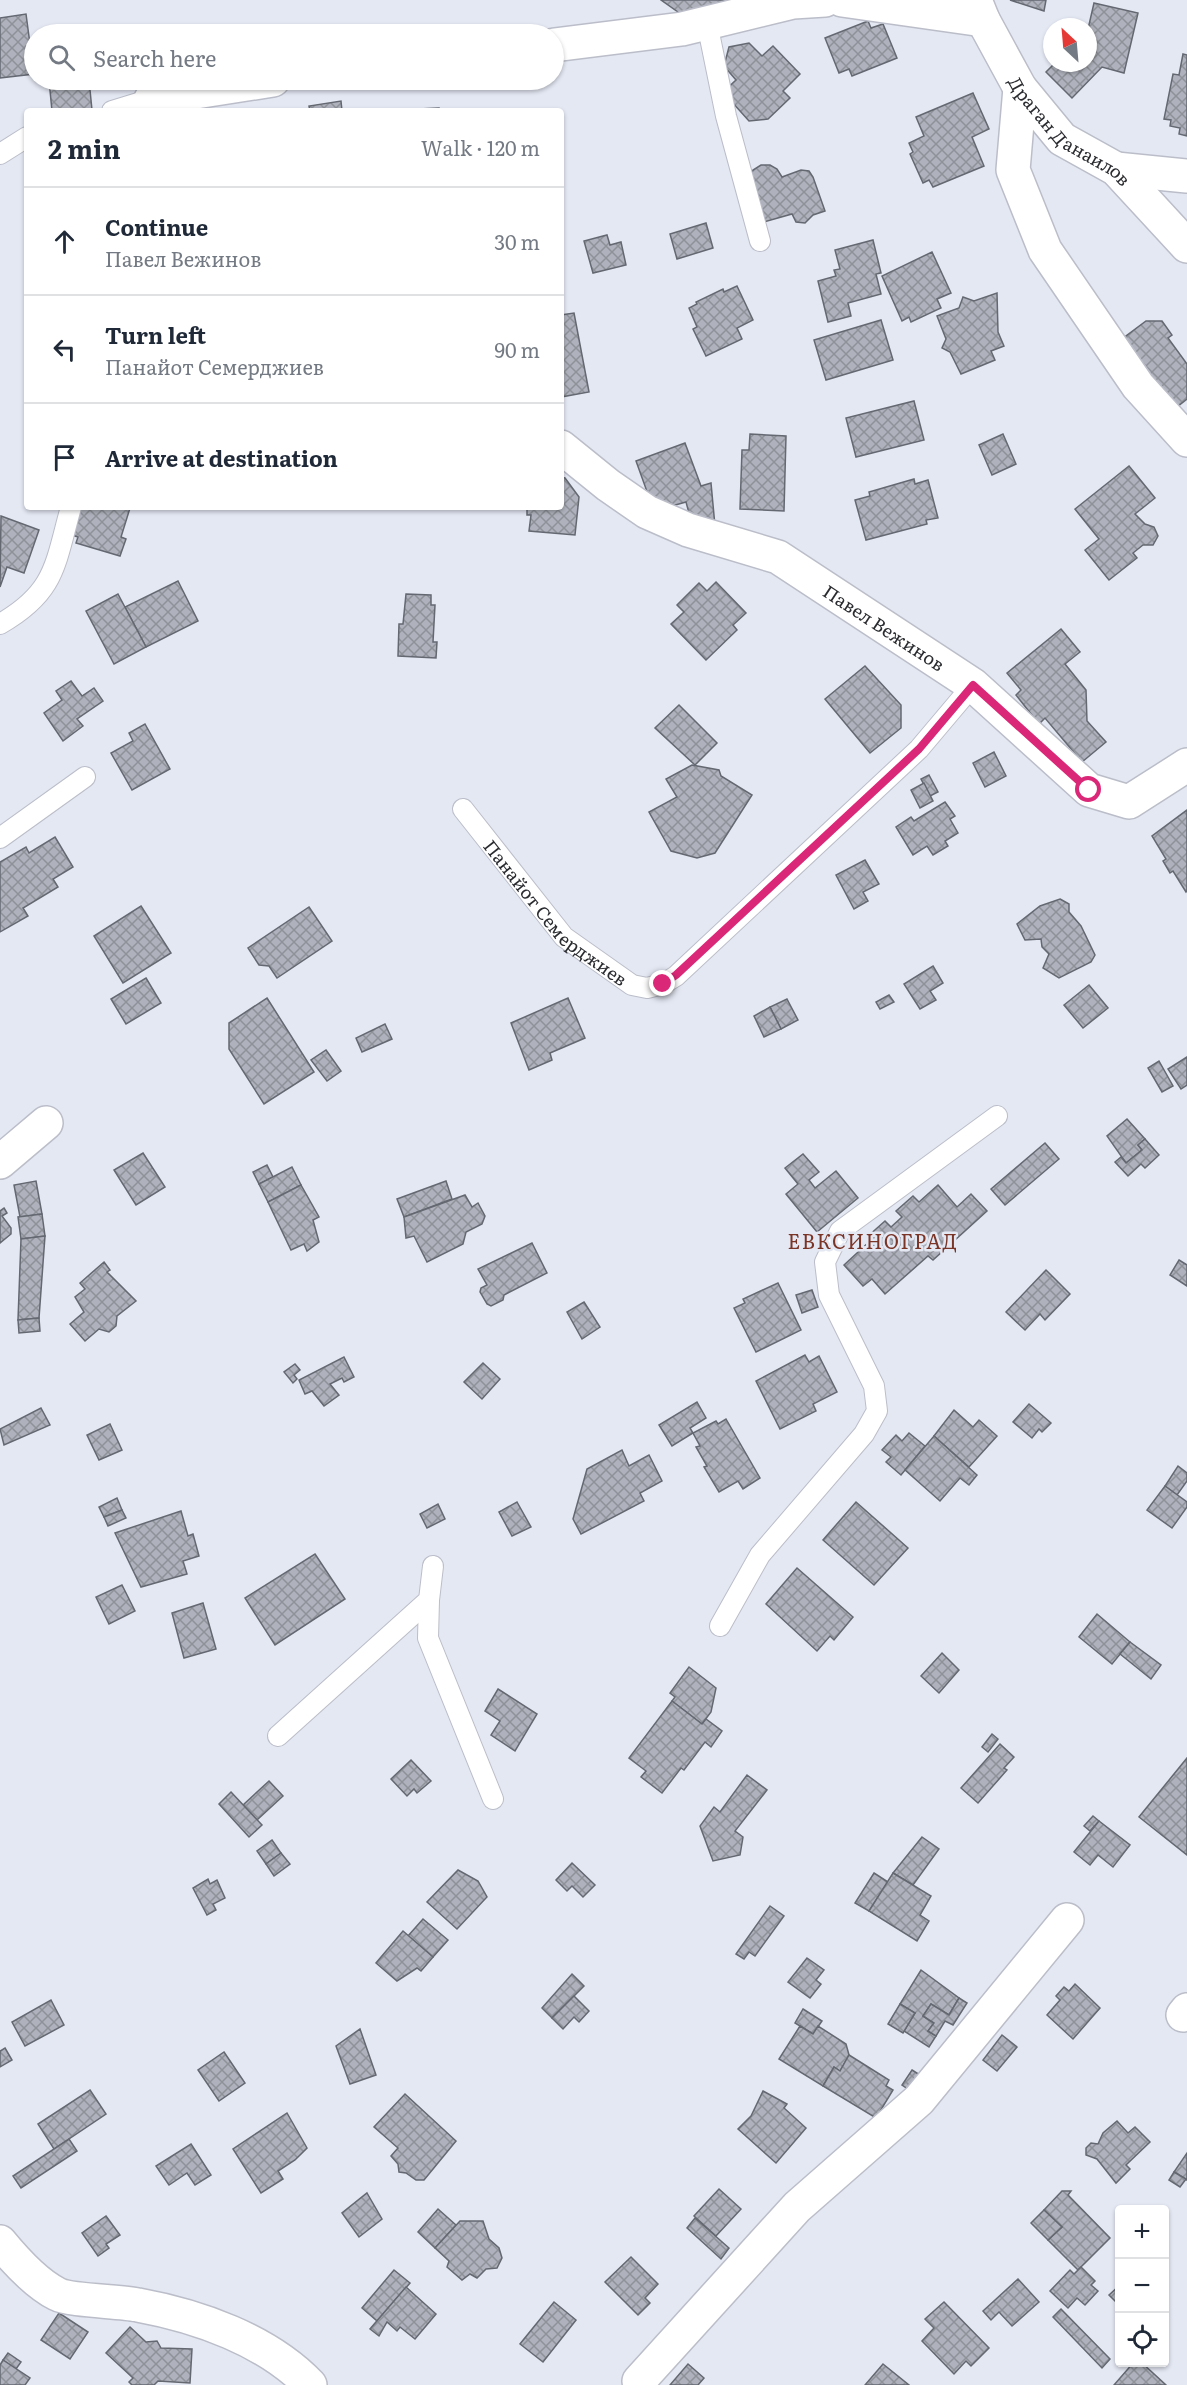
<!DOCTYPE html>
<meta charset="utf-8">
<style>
:root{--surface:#fff;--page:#f6f6f7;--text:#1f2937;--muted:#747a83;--line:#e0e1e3}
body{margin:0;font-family:Literata,serif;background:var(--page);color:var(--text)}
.controls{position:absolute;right:18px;bottom:18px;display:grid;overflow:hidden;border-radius:6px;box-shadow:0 2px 4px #0004}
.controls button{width:54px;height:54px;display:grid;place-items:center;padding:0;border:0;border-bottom:2px solid var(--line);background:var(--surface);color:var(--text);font:30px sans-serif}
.compass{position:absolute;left:1043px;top:18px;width:54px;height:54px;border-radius:50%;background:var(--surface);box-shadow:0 2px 4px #0004;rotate:334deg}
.stop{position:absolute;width:18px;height:18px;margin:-14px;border:4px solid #db2777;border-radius:50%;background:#fff}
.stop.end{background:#db2777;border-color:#fff;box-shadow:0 2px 6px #0008}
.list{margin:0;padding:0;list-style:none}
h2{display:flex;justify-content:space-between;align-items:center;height:78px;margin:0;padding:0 24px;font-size:26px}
h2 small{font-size:20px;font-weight:400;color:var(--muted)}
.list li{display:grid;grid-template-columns:39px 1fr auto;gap:18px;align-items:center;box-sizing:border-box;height:108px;padding:0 24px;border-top:2px solid var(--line)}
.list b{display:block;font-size:22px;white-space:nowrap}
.list p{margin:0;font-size:20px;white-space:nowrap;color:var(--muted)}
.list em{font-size:20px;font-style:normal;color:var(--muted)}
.icon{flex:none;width:33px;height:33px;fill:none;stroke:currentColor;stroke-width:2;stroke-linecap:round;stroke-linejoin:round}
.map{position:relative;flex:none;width:1187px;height:2385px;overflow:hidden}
.search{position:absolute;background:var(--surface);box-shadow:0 2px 4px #0004;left:24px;top:24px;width:540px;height:66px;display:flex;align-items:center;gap:15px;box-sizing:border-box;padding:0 21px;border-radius:33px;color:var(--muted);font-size:22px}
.panel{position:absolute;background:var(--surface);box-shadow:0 2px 4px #0004;left:24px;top:108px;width:540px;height:402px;border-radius:6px}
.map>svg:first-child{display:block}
.building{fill:url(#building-cross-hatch);stroke:#646871;stroke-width:1.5}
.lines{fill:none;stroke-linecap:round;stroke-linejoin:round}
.service-casing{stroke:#bbbec9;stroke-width:22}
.minor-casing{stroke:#bbbec9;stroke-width:36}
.service{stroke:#fff;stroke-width:20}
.minor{stroke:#fff;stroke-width:33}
.route{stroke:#db2777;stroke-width:8}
.labels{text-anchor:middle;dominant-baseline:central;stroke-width:5;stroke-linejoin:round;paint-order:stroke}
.street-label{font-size:18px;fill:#2b2c30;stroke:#e4e8f3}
.neighbourhood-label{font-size:20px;letter-spacing:1.5px;fill:#7a3527;stroke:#e4e8f3}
</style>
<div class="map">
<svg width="1187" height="2385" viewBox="0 0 1187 2385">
<defs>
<pattern id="building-cross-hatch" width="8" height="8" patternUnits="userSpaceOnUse" patternTransform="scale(1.5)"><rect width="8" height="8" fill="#afb2bc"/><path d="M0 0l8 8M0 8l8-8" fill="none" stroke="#8f9199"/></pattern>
</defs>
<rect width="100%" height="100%" fill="#e4e8f3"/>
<g class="building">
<path d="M661 0H726L685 17Z"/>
<path d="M1010 0H1046L1044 11Z"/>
<path d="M1094 3 1138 13 1124 73 1102 67 1072 98 1046 72 1055 63H1088V29Z"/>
<path d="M26 14 34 74 0 78V18Z"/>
<path d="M868 21 871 28 883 24 897 58 852 76 849 69 839 73 825 38Z"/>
<path d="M749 43 762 56 773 46 800 74 783 91 790 98 768 119 749 121 723 92 736 80 724 66 729 47Z"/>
<path d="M1183 54 1187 55V136L1179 134 1180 128 1170 126 1171 120 1164 119 1173 74 1179 75Z"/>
<path d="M49 80H89L92 110 52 111Z"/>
<path d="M973 93 989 129 972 137 984 166 933 187 929 180 923 183 910 154 913 152 909 143 924 136 916 117Z"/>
<path d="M341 101 342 111H310L309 106Z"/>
<path d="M439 108V111H396V110Z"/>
<path d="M761 165H770L777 169 782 177 801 170 809 171 813 177 825 211 813 215 805 223 796 222 792 214 760 223 749 177 753 170Z"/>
<path d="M706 223 713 248 677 259 670 234Z"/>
<path d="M607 235 610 245 621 242 626 265 593 273 584 241Z"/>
<path d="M873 240 881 273 876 274 881 294 848 303 851 316 828 322 818 281 836 276 834 270 840 269 835 250Z"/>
<path d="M932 252 951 293 937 299 941 308 911 322 909 317 902 321 882 276Z"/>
<path d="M737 286 753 320 737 328 742 339 706 356 693 329 697 327 689 308 697 304 696 302 723 289 724 292Z"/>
<path d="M997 293 998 332 1004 346 991 351 995 360 961 374 950 352 942 348 946 339 937 316 959 308 963 297 974 301Z"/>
<path d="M574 313 589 392 561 397V315Z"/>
<path d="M881 320 893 360 826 380 814 340Z"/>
<path d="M1146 321H1162L1172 335 1168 338 1187 364V399L1167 415 1114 345Z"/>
<path d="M914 401 924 440 856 457 846 418Z"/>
<path d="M750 434 786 436 784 511 740 509 742 450H749Z"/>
<path d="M1003 434 1016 464 992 475 979 445Z"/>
<path d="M685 443 701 486 711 483 715 526 693 528 686 502 654 511 636 461Z"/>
<path d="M1129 466 1155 498 1135 514 1145 524 1154 527 1158 536 1153 545H1143L1133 553 1137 558 1109 580 1085 550 1099 539 1075 509Z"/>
<path d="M561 477 565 478 579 497 575 535 529 531 531 515H527V507H561Z"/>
<path d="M914 479 915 484 928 480 938 518 926 520 927 524 866 540 855 500 870 496 869 492Z"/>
<path d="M76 507 130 508 121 537 126 539 120 556 76 543 78 537 65 533Z"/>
<path d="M1 516 39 530 24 573 7 567 0 587Z"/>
<path d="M178 581 198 621 146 647 125 607Z"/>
<path d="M716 582 746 613 733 625 737 630 706 660 671 624 684 612 677 605 699 583 707 591Z"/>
<path d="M118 594 146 647 114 664 86 611Z"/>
<path d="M406 594 431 595V605H435L433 642H437L436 658 398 656 399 624H403Z"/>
<path d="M1061 629 1080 652 1065 664 1086 690 1087 721 1106 742 1082 762 1045 718 1039 724 1016 695 1021 690 1007 673Z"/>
<path d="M865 666 901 705V728L870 753 825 699Z"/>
<path d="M71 681 82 696 94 688 103 701 77 719 83 726 63 741 44 713 62 700 56 691Z"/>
<path d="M679 705 717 743 695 765 655 728Z"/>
<path d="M145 724 170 769 132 790 111 753 133 741 129 733Z"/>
<path d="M994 752 1006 776 985 787 973 763Z"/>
<path d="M692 765 719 770 721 776 752 795 715 853 697 858 671 851 649 812 677 797 666 779Z"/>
<path d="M929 775 938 792 930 796 921 779Z"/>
<path d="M924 783 933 801 920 808 911 790Z"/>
<path d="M945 802 955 816 950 819 958 833 945 841 948 846 933 855 927 846 913 855 896 827 911 817 914 821Z"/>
<path d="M1187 810V891L1186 892 1173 871 1170 873 1163 861 1166 859 1152 836Z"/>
<path d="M55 837 73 867 53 879 58 887 23 908 28 916 0 932V862L26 847 29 853Z"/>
<path d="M865 860 879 884 863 892 868 901 854 909 836 875Z"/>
<path d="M1060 899 1069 904V912L1081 926 1095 955 1091 962 1059 978 1043 968 1049 954 1042 947 1041 939 1025 940 1017 924 1040 906Z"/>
<path d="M141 906 171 953 123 983 94 936Z"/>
<path d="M309 907 332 941 277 978 269 966 259 965 248 948Z"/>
<path d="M933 966 943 983 930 991 936 1000 920 1009 904 984Z"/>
<path d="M146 978 161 1003 126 1024 111 999Z"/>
<path d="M1089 985 1108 1008 1083 1028 1064 1005Z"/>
<path d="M889 995 894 1002 880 1009 876 1002Z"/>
<path d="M267 998 314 1072 264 1104 229 1049V1023Z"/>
<path d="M568 998 585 1038 550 1053 552 1060 529 1070 511 1023Z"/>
<path d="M787 999 798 1020 781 1029 770 1007Z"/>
<path d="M770 1007 781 1029 764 1037 754 1016Z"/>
<path d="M385 1024 392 1039 362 1052 356 1038Z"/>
<path d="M326 1050 341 1071 327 1081 311 1060Z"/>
<path d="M1187 1057V1085L1181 1089 1168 1069Z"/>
<path d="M1159 1061 1173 1086 1162 1092 1148 1068Z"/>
<path d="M1127 1119 1145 1139 1138 1145 1142 1150 1126 1163 1107 1136Z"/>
<path d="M1145 1139 1159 1155 1145 1168 1141 1164 1128 1176 1115 1162 1121 1157 1126 1163 1142 1150 1138 1145Z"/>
<path d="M1045 1143 1059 1159 1005 1205 991 1189Z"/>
<path d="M143 1153 165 1187 136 1205 114 1170Z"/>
<path d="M803 1154 819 1172 809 1180 815 1188 836 1171 858 1198 817 1232 786 1194 798 1184 785 1168Z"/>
<path d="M267 1165 273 1177 259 1184 253 1172Z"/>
<path d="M292 1167 301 1185 268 1202 259 1184Z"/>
<path d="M36 1181 42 1214 20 1217 14 1185Z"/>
<path d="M446 1181 452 1199 404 1217 397 1199Z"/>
<path d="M301 1185 319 1217 313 1220 319 1242 307 1251 304 1244 291 1250 268 1202Z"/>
<path d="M938 1185 957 1207 971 1194 987 1211 933 1260 928 1256 885 1294 872 1279 863 1286 844 1265 870 1241 867 1237 885 1221 891 1227 902 1217 896 1211 913 1196 919 1202Z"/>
<path d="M465 1195 472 1207 478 1203 485 1216 482 1224 466 1232 463 1244 427 1262 414 1236 406 1238 404 1217Z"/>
<path d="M4 1208 7 1213 2 1216 11 1228V1234L0 1243V1211Z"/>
<path d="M42 1214 45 1236 21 1239 18 1217Z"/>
<path d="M45 1236 39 1318 18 1320 21 1239Z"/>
<path d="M532 1243 547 1273 504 1295 503 1300 491 1306 487 1304 480 1292 481 1288 487 1285 478 1269Z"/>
<path d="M1179 1260 1187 1265V1286L1170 1275Z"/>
<path d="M104 1262 110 1270 107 1272 136 1301 117 1316 116 1326 109 1332 99 1329 85 1341 70 1324 84 1312 75 1297 85 1289 80 1283Z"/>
<path d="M1046 1270 1070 1294 1045 1320 1040 1314 1025 1330 1006 1312Z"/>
<path d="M778 1283 801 1330 756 1352 734 1308 745 1303 743 1299Z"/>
<path d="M812 1290 818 1307 802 1313 796 1295Z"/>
<path d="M584 1302 600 1327 582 1339 567 1312Z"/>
<path d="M39 1318 40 1331 19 1333 18 1320Z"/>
<path d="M805 1355 809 1362 819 1356 837 1392 813 1404 816 1411 780 1429 756 1381Z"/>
<path d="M344 1357 354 1377 344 1382 342 1378 330 1384 339 1395 324 1406 312 1391 305 1394 299 1380Z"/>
<path d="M483 1363 500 1379 482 1399 464 1382Z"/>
<path d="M295 1364 300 1370 294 1375 297 1379 293 1383 284 1372Z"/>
<path d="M697 1402 706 1418 690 1428 693 1433 672 1446 659 1425Z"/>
<path d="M1029 1404 1051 1423 1042 1432 1039 1429 1032 1438 1013 1422Z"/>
<path d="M41 1408 50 1425 4 1445 0 1429Z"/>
<path d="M954 1410 973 1427 979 1420 997 1436 969 1467 934 1436Z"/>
<path d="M726 1419 760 1478 743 1489 738 1481 719 1492 704 1467 707 1466 696 1447 700 1446 693 1433 716 1421 718 1424Z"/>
<path d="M110 1424 122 1450 99 1460 87 1435Z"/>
<path d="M909 1433 925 1446 901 1475 886 1462 891 1457 882 1450 896 1435 902 1441Z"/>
<path d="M934 1436 977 1475 969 1485 960 1478 940 1501 905 1470Z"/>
<path d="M622 1450 629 1466 649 1455 662 1481 640 1493 644 1501 581 1534 573 1519 587 1469Z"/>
<path d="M1178 1466 1187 1473V1481L1177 1495 1165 1486Z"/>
<path d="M1165 1486 1187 1502V1507L1172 1528 1147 1510Z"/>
<path d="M117 1498 122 1510 104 1517 99 1507Z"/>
<path d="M517 1502 531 1527 512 1536 499 1512Z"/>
<path d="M856 1502 908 1548 874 1585 823 1540Z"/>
<path d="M438 1504 445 1519 427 1528 420 1514Z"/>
<path d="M122 1510 126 1518 108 1526 104 1517Z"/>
<path d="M181 1511 188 1536 193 1534 199 1556 183 1561 187 1574 141 1587 115 1533Z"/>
<path d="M315 1554 345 1599 275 1645 245 1598Z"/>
<path d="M797 1568 853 1617 834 1640 830 1636 817 1651 766 1604Z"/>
<path d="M122 1585 135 1611 109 1624 96 1597Z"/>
<path d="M203 1603 216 1649 184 1658 172 1613Z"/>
<path d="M1097 1614 1130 1642 1112 1664 1079 1637Z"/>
<path d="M1130 1642 1161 1665 1151 1679 1120 1654Z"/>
<path d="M942 1653 959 1670 939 1693 921 1676Z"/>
<path d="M689 1667 716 1688 711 1712 702 1724 672 1701 675 1697 670 1693Z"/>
<path d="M498 1689 537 1714 515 1751 491 1735 500 1721 485 1711Z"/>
<path d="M672 1701 702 1724 706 1719 722 1731 711 1747 705 1742 684 1770 681 1768 662 1793 641 1777 646 1771 629 1758Z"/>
<path d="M992 1734 998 1739 988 1752 982 1747Z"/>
<path d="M1000 1744 1014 1757 1004 1768 1007 1770 978 1803 961 1788Z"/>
<path d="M1187 1758V1855L1139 1817Z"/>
<path d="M411 1760 431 1781 417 1793 414 1789 407 1796 391 1779Z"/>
<path d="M747 1775 767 1790 735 1831 743 1837 740 1855 713 1861 700 1826 714 1807 720 1812Z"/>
<path d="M269 1781 283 1796 257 1820 243 1805Z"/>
<path d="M231 1792 262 1825 249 1837 219 1804Z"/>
<path d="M1093 1816 1099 1821 1090 1831 1084 1826Z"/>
<path d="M1099 1821 1130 1845 1113 1867 1098 1855 1090 1865 1074 1852Z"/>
<path d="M922 1837 939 1849 913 1885 893 1873Z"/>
<path d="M272 1840 281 1853 266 1864 257 1851Z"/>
<path d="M281 1853 290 1864 274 1876 266 1864Z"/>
<path d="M572 1863 595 1885 583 1897 572 1886 567 1891 556 1880Z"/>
<path d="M458 1870 478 1881 487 1897 457 1929 427 1902Z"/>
<path d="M874 1873 888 1882 869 1911 855 1903Z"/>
<path d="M893 1873 931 1896 920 1915 929 1921 917 1941 869 1911Z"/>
<path d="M208 1879 210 1884 217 1880 225 1898 213 1904 216 1910 207 1915 193 1888Z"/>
<path d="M770 1906 784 1916 755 1956 749 1952 744 1959 736 1954Z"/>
<path d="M423 1919 448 1940 433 1957 408 1936Z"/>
<path d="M403 1931 433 1957 421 1971 417 1968 397 1981 376 1963Z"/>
<path d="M807 1958 824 1970 816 1980 821 1984 810 1998 788 1982Z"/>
<path d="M921 1970 959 1998 949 2015 931 2004 923 2016 934 2023 928 2031 936 2036 929 2047 904 2031 915 2013 900 2004Z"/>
<path d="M572 1974 584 1986 552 2018 542 2008Z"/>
<path d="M1075 1984 1100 2008 1073 2039 1047 2015 1060 2000 1056 1996 1064 1987 1069 1991Z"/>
<path d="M574 1996 589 2011 579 2022 574 2017 563 2029 552 2018Z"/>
<path d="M959 1998 967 2003 953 2025 945 2021 936 2036 928 2031 934 2023 923 2016 931 2004 949 2015Z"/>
<path d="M51 2000 64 2025 25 2046 12 2022Z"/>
<path d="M900 2004 915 2013 903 2033 888 2024Z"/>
<path d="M803 2009 822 2021 813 2034 795 2023Z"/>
<path d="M800 2026 813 2034 818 2026 846 2044 849 2055 840 2071 834 2067 823 2086 779 2059Z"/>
<path d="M360 2029 376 2075 350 2084 336 2046Z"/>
<path d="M1002 2035 1017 2047 997 2071 983 2060Z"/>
<path d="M5 2048 12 2060 0 2067V2051Z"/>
<path d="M224 2052 245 2083 219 2101 198 2070Z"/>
<path d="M849 2055 889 2080 886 2086 893 2090 876 2118 823 2086 834 2067 840 2071Z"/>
<path d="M912 2070 931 2082 921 2098 902 2085Z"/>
<path d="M90 2090 106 2114 54 2149 38 2124Z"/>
<path d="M763 2091 787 2104 784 2108 806 2128 776 2163 738 2129 751 2116Z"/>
<path d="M405 2094 456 2141 424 2180H416L406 2173 399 2172 398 2164 391 2156 398 2148 374 2127Z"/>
<path d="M287 2113 307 2148 295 2160 278 2171 283 2179 261 2193 233 2149Z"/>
<path d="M1117 2121 1128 2133 1135 2127 1150 2142 1126 2165 1130 2169 1116 2183 1097 2159 1086 2155V2148L1091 2143 1098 2144 1103 2133Z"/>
<path d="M69 2139 77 2151 21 2188 13 2176Z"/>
<path d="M191 2144 211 2175 195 2185 187 2173 169 2185 156 2166Z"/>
<path d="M1187 2153V2180L1174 2172Z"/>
<path d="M1174 2172 1186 2179 1180 2187 1169 2180Z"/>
<path d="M719 2189 741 2209 716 2236 694 2216Z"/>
<path d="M1062 2191H1071L1068 2195 1110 2238 1078 2270 1048 2240 1062 2227 1044 2210Z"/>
<path d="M367 2193 382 2219 359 2237 342 2213Z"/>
<path d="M438 2209 456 2225 435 2248 418 2232Z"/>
<path d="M1044 2210 1062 2227 1048 2240 1031 2223Z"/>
<path d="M106 2216 120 2235 106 2244 109 2248 98 2256 82 2233Z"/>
<path d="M695 2218 729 2248 721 2259 687 2228Z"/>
<path d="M460 2221H483L489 2239 499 2248 502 2258 497 2268 486 2269 477 2278 470 2274 462 2280 447 2267 449 2261 435 2248Z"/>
<path d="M631 2257 658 2284 645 2298 650 2303 638 2315 605 2282Z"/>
<path d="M1081 2267 1095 2281 1091 2285 1098 2291 1085 2305 1077 2298 1068 2308 1050 2291 1070 2270 1074 2274Z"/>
<path d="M394 2270 410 2283 377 2321 362 2308Z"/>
<path d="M1018 2279 1039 2302 1012 2326 999 2312 991 2320 983 2311Z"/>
<path d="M1120 2285V2300L1117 2303 1109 2295Z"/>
<path d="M406 2287 436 2314 415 2339 400 2327 397 2331 387 2322 379 2336 370 2329Z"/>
<path d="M554 2302 576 2320 543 2362 520 2344Z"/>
<path d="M944 2302 989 2348 971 2366 966 2361 954 2374 922 2341 934 2328 925 2319Z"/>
<path d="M1061 2309 1110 2359 1102 2368 1053 2317Z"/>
<path d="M59 2313 88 2332 70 2359 41 2340Z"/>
<path d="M130 2327 146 2342 157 2341 161 2348 192 2349 190 2383 158 2381 154 2385H132L129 2382 133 2378 106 2353Z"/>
<path d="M8 2353 21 2362 16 2369 3 2360Z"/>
<path d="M3 2360 30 2378 25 2385H0V2365Z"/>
<path d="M1134 2362H1141L1166 2385H1114Z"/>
<path d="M688 2364 704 2378 698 2385H670Z"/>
<path d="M883 2364 909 2385H865Z"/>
</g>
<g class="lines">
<defs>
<g id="service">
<path d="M707 23 726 116 760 241"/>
<path d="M112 111 151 99"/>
<path d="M0 154 27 137"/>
<path d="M0 624C56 592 55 564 71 507"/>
<path id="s1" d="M463 809 564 937 632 985 647 988 663 984 676 976 919 749 973 685"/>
<path d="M0 838 85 777"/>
<path d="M429 1600 428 1638 493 1799"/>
<path d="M720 1626 760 1555 864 1434 877 1411 874 1386 829 1295 825 1262 840 1231 997 1116"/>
<path d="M278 1736 429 1600 433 1566"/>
</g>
<g id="minor">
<path d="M842 0 983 20"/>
<path id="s2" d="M975 0 983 20 1020 88 1062 139 1116 169 1187 246"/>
<path d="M554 45 682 29 793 2 825 0"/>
<path d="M1020 88 1013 170 1045 250 1138 386 1187 440"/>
<path d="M151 99 273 80"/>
<path d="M1116 169 1187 176"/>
<path id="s3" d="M561 447 608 485 647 512 688 530 778 557 973 685 1089 790 1129 802 1187 765"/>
<path d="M0 1162 46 1123"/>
<path d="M1183 2015 1187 2010"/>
<path d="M0 2242C14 2259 37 2284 57 2294 70 2301 120 2301 138 2305 198 2316 267 2340 310 2385"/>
<path d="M639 2381 797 2207 919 2100 1067 1920"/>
</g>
</defs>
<use href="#service" class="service-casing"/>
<use href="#minor" class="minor-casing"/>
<use href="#service" class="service"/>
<use href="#minor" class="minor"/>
</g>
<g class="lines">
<path class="route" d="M663 984 676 975 919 749 973 685 1089 790"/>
</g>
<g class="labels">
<g class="street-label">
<text stroke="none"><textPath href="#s2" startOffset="166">Драган Данаилов</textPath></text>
<text stroke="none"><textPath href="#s3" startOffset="374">Павел Вежинов</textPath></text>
<text stroke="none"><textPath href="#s1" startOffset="140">Панайот Семерджиев</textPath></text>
</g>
<g class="neighbourhood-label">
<text x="873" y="1240">ЕВКСИНОГРАД</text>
</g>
</g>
</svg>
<div class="controls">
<button>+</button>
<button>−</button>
<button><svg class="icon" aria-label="locate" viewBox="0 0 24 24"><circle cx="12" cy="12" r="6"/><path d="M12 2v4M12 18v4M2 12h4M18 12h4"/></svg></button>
</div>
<svg class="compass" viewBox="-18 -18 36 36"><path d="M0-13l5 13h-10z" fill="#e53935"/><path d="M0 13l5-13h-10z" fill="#747a83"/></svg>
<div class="stop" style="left:1089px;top:790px"></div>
<div class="stop end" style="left:663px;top:984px"></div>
<div class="search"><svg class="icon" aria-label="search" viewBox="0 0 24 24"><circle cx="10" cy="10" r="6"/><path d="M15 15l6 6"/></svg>Search here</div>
<section class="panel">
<h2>2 min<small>Walk · 120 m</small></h2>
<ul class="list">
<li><svg class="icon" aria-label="ahead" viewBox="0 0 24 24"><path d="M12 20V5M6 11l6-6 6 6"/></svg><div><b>Continue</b><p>Павел Вежинов</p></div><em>30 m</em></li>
<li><svg class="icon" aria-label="left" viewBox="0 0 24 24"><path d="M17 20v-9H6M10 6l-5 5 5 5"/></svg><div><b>Turn left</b><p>Панайот Семерджиев</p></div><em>90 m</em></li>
<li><svg class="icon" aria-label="arrive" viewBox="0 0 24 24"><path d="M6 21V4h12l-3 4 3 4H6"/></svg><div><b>Arrive at destination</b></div></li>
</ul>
</section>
</div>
